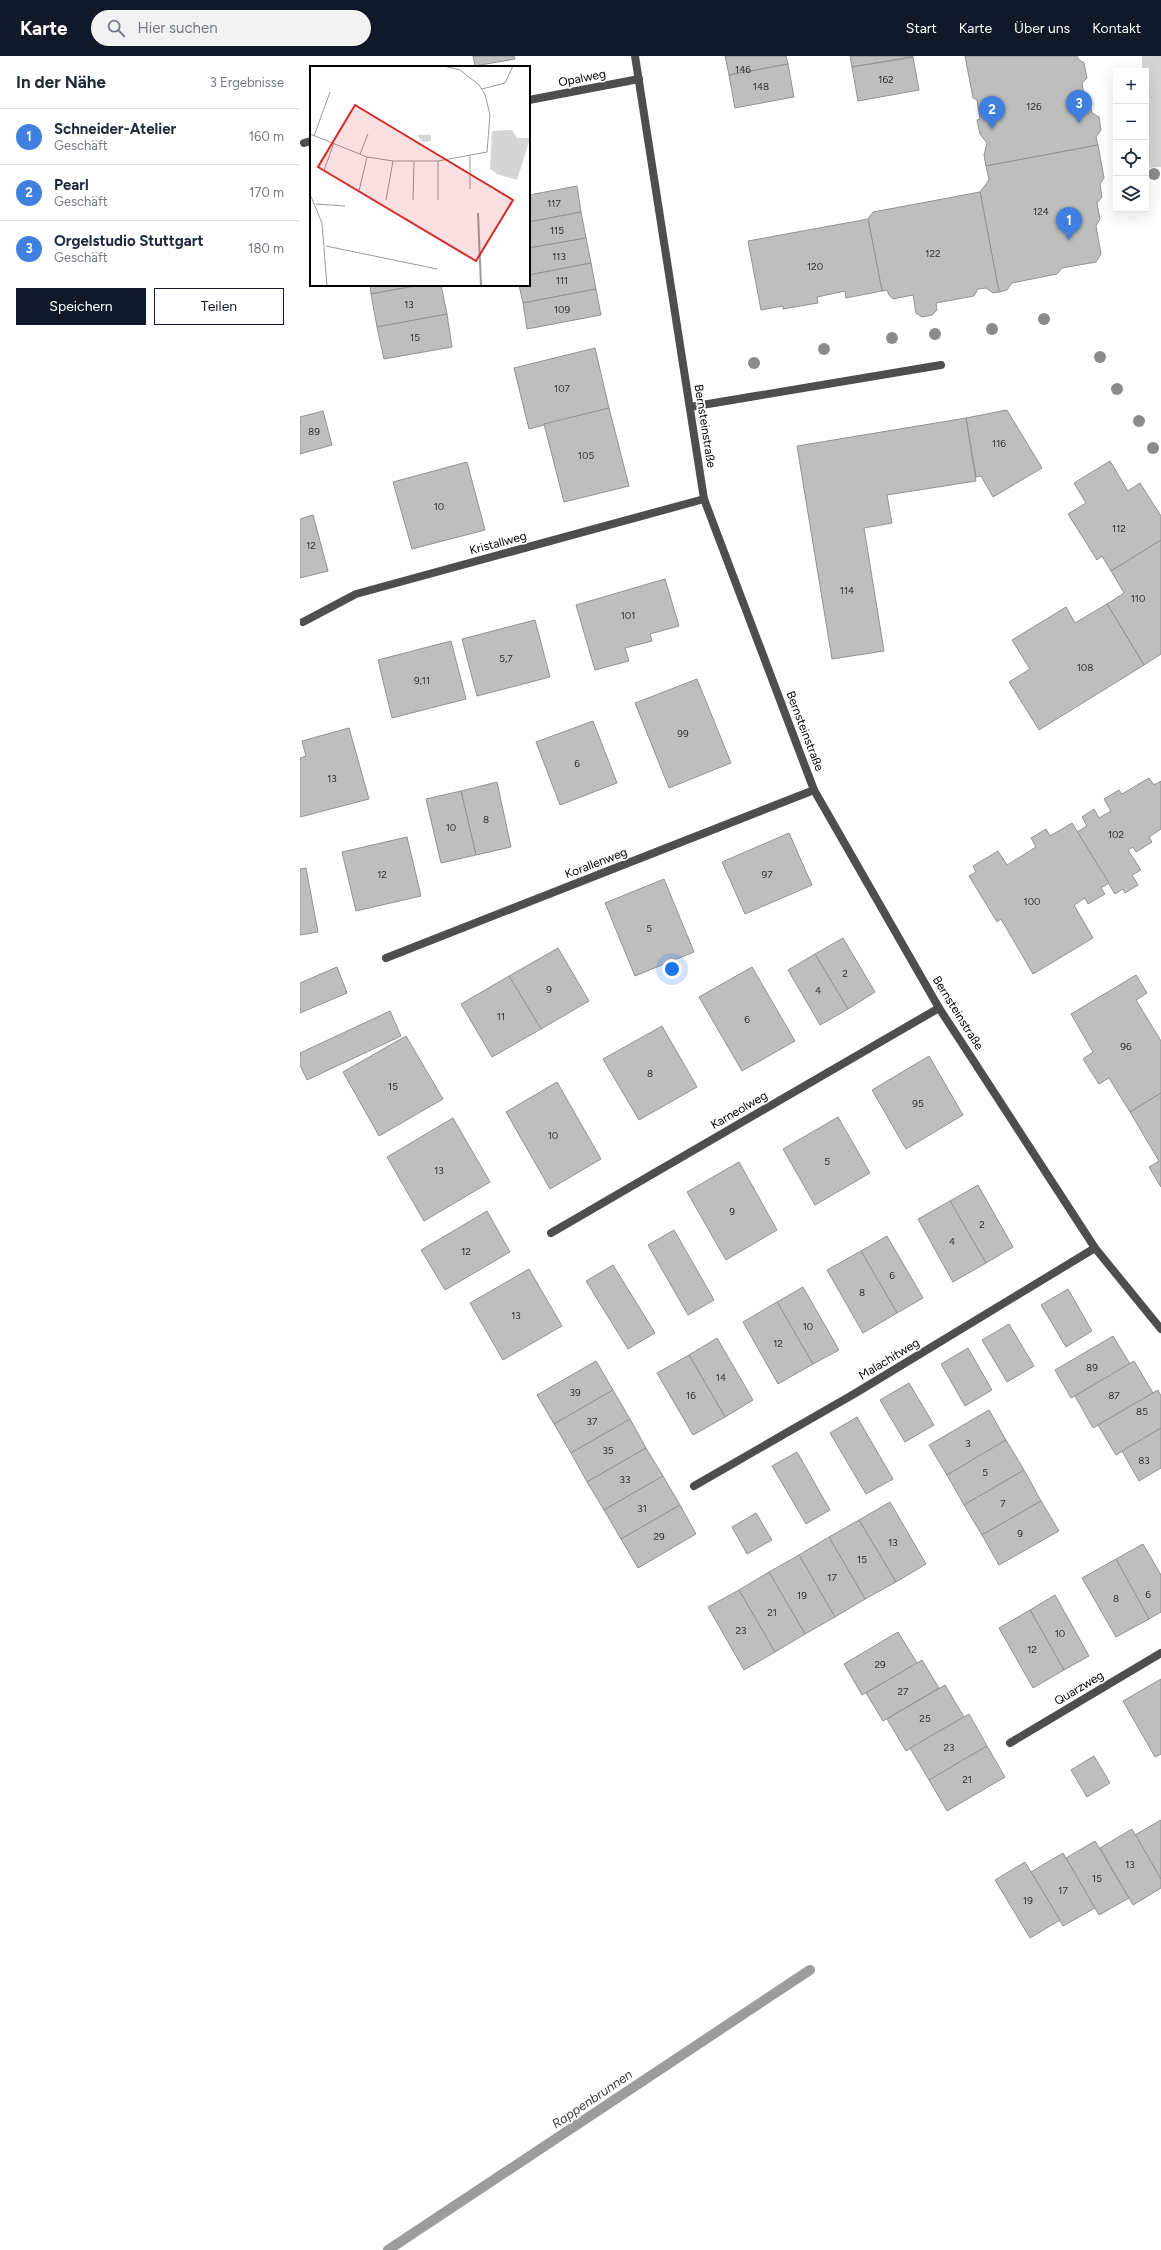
<!DOCTYPE html>
<html lang="de">
<meta charset="utf-8">
<style>
:root{--surface:#fff;--page:#f2f2f3;--text:#1f2937;--muted:#747a83;--line:#e0e1e3;--accent:#111827}
body{margin:0;font-family:Figtree,sans-serif;background:var(--page);color:var(--text)}
.controls{position:absolute;right:12px;top:12px;display:grid;overflow:hidden;border-radius:0px;box-shadow:0 4px 16px #0002}
.controls button{width:36px;height:36px;display:grid;place-items:center;padding:0;border:0;border-bottom:1px solid var(--line);background:var(--surface);color:var(--text);font:20px sans-serif}
.you{position:absolute;left:372px;top:913px;width:14px;height:14px;margin:-10px;border:3px solid #fff;border-radius:50%;background:#1a73e8;box-shadow:0 0 0 6px #1a73e833}
.badge{display:grid;place-items:center;width:26px;height:26px;border-radius:50%;background:var(--accent);color:#fff;font-size:13px;font-weight:700}
.pin{position:absolute;translate:-50% -33px;filter:drop-shadow(0 1px 2px #0008)}
.pin::after{content:'';position:absolute;top:21px;width:14px;height:12px;background:inherit;clip-path:polygon(0 0,100% 0,50% 100%)}
.list{margin:0;padding:0;list-style:none}
h2{display:flex;justify-content:space-between;align-items:center;height:52px;margin:0;padding:0 16px;font-size:17px}
h2 small{font-size:13px;font-weight:400;color:var(--muted)}
.list li{display:grid;grid-template-columns:26px 1fr auto;gap:12px;align-items:center;box-sizing:border-box;height:56px;padding:0 16px;border-top:1px solid var(--line)}
.list b{display:block;font-size:15px;white-space:nowrap}
.list p{margin:0;font-size:13px;white-space:nowrap;color:var(--muted)}
.list em{font-size:13px;font-style:normal;color:var(--muted)}
.actions{display:flex;gap:8px;padding:12px 16px}
.actions a{flex:1;padding:9px 0;border:1px solid var(--accent);border-radius:0px;text-align:center;font-size:14px;color:var(--accent)}
.actions .main{background:var(--accent);color:#fff}
.icon{flex:none;width:22px;height:22px;fill:none;stroke:currentColor;stroke-width:2;stroke-linecap:round;stroke-linejoin:round}
.map{position:relative;flex:none;width:861px;height:2194px;overflow:hidden}
header{display:flex;align-items:center;gap:24px;box-sizing:border-box;height:56px;padding:0 20px;background:var(--accent);color:#fff}
header strong{font-size:19px}
nav{display:flex;gap:22px;margin-inline-start:auto;font-size:14px}
.search{width:280px;height:36px;background:var(--page);display:flex;align-items:center;gap:10px;box-sizing:border-box;padding:0 14px;border-radius:22px;color:var(--muted);font-size:15px}
main{display:flex}
aside{flex:1;background:var(--surface)}
.map>svg:first-child{display:block}
.green{fill:#d5d5d5}
.lines{fill:none;stroke-linecap:round;stroke-linejoin:round}
.stream{stroke:#9c9c9c;stroke-width:10}
.building{fill:#bebebe;stroke:#929292}
.service{stroke:#4e4e4e;stroke-width:8}
.minor{stroke:#4e4e4e;stroke-width:8}
.tree{fill:#8b8b8b}
.labels{text-anchor:middle;dominant-baseline:central;stroke-width:3.5;stroke-linejoin:round;paint-order:stroke}
.number-label{font-size:10px;fill:#303030}
.street-label{font-size:12px;fill:#000;stroke:#fff}
.water-label{font-size:13px;font-style:italic;fill:#3d3d3d;stroke:#fff}
.inset-river{fill:none;stroke:#9c9c9c;stroke-width:2}
.inset-road{fill:none;stroke:#999;stroke-width:1}
.view{fill:#d62828;fill-opacity:0.15;stroke:#d62828;stroke-width:2}
.inset-edge{fill:none;stroke:#000;stroke-width:2}
</style>
<header>
<strong>Karte</strong>
<div class="search"><svg class="icon" aria-label="search" viewBox="0 0 24 24"><circle cx="10" cy="10" r="6"/><path d="M15 15l6 6"/></svg>Hier suchen</div>
<nav><a>Start</a><a>Karte</a><a>Über uns</a><a>Kontakt</a></nav>
</header>
<main>
<aside>
<h2>In der Nähe<small>3 Ergebnisse</small></h2>
<ul class="list">
<li><span class="badge" style="background:#3f7fe0">1</span><div><b>Schneider-Atelier</b><p>Geschäft</p></div><em>160 m</em></li>
<li><span class="badge" style="background:#3f7fe0">2</span><div><b>Pearl</b><p>Geschäft</p></div><em>170 m</em></li>
<li><span class="badge" style="background:#3f7fe0">3</span><div><b>Orgelstudio Stuttgart</b><p>Geschäft</p></div><em>180 m</em></li>
</ul>
<div class="actions"><a class="main">Speichern</a><a>Teilen</a></div>
</aside>
<div class="map">
<svg width="861" height="2194" viewBox="0 0 861 2194">
<rect width="100%" height="100%" fill="#fff"/>
<path class="green" d="M842 0H861V111L846 112V15H842Z"/>
<g class="lines">
<path class="stream" d="M88 2194 510 1914"/>
</g>
<g class="building">
<path d="M173 0H214L215 3 175 10Z"/>
<path d="M425 0H486L488 8 429 19Z"/>
<path d="M550 0H613V1L552 11Z"/>
<path d="M665 0H777L778 3 784 7 787 22 782 27 784 39 789 42 792 57 799 61 801 74 796 81 798 89 686 110 684 99 687 87 680 78 677 64 680 63 677 44 673 42Z"/>
<path d="M613 1 619 34 558 45 552 11Z"/>
<path d="M488 8 494 41 435 52 429 19Z"/>
<path d="M798 89 804 122 800 128 802 141 797 147 800 163 796 170 801 198 796 206 762 212 757 218 712 227 707 234 699 236 680 136 689 124 686 110Z"/>
<path d="M277 130 281 156 229 166V139Z"/>
<path d="M680 136 699 236 693 237 686 232 678 233 674 240 636 247 637 254 632 259 622 261 616 257 613 239 593 243 589 239 587 234 582 235 568 163 573 156Z"/>
<path d="M281 156 286 182 229 192V166Z"/>
<path d="M568 163 582 235 546 242 545 235 517 241 518 247 483 253V250L461 254 448 185Z"/>
<path d="M286 182 291 207 229 219V192Z"/>
<path d="M291 207 296 233 223 247 219 229H229V219Z"/>
<path d="M70 229H120L71 238Z"/>
<path d="M120 229H141L147 258 77 271 71 238Z"/>
<path d="M296 233 301 259 227 273 223 247Z"/>
<path d="M147 258 152 291 84 303 77 271Z"/>
<path d="M295 292 309 352 229 373 214 312Z"/>
<path d="M309 352 329 430 264 446 244 368Z"/>
<path d="M707 354 742 412 693 441 681 420 676 421 666 362Z"/>
<path d="M23 355 32 389 0 398V361Z"/>
<path d="M666 362 676 425 587 439 592 467 564 472 584 595 532 603 497 390Z"/>
<path d="M810 405 828 435 840 427 861 460V484L811 515 802 500 797 504 768 458 786 447 774 427Z"/>
<path d="M167 406 185 474 112 493 93 426Z"/>
<path d="M13 459 28 515 0 522V463Z"/>
<path d="M861 484V598L844 609 807 548 824 537 811 515Z"/>
<path d="M365 523 379 570 350 578 352 585 325 592 329 605 295 614 276 549Z"/>
<path d="M807 548 844 609 739 674 709 626 730 613 712 584 766 551 775 567Z"/>
<path d="M235 564 250 621 177 640 162 583Z"/>
<path d="M151 585 166 643 92 662 78 604Z"/>
<path d="M397 623 431 707 369 732 335 647Z"/>
<path d="M293 665 317 727 260 749 236 686Z"/>
<path d="M49 672 69 743 0 761V702L6 700 2 685Z"/>
<path d="M849 722 854 729 861 725V773L849 781 852 786 836 796 833 791 828 794 841 814 832 819 838 829 825 837 823 833 815 838 777 776 787 770 782 761 794 753 799 762 811 755 804 743 819 734 822 738Z"/>
<path d="M197 726 211 791 176 799 161 735Z"/>
<path d="M161 735 176 799 141 807 126 743Z"/>
<path d="M772 767 809 827 801 832 805 838 788 848 785 842 774 849 793 882 733 918 701 863 697 866 669 820 676 816 673 810 698 795 707 809 736 791 731 782 746 773 750 780Z"/>
<path d="M489 777 512 829 445 858 422 806Z"/>
<path d="M107 781 121 840 56 855 42 796Z"/>
<path d="M6 812 18 876 0 879V813Z"/>
<path d="M364 823 394 896 335 920 305 847Z"/>
<path d="M543 882 575 936 548 953 515 898Z"/>
<path d="M258 892 289 945 241 973 209 920Z"/>
<path d="M515 898 548 953 520 969 488 914Z"/>
<path d="M37 911 47 937 0 957V927Z"/>
<path d="M452 911 495 985 442 1015 399 941Z"/>
<path d="M836 919 847 937 836 944 861 985V1037L830 1056 809 1022 799 1028 783 1003 793 996 771 958Z"/>
<path d="M209 920 241 973 192 1001 161 948Z"/>
<path d="M90 955 101 980 7 1024 0 1009V997Z"/>
<path d="M362 970 397 1031 339 1064 303 1003Z"/>
<path d="M106 980 143 1043 79 1080 43 1016Z"/>
<path d="M629 1000 663 1059 606 1093 572 1034Z"/>
<path d="M257 1026 301 1103 250 1133 206 1056Z"/>
<path d="M861 1037V1131L849 1111 859 1105 830 1056Z"/>
<path d="M538 1061 570 1117 515 1149 483 1093Z"/>
<path d="M153 1062 190 1126 124 1165 87 1101Z"/>
<path d="M439 1106 477 1174 426 1204 387 1136Z"/>
<path d="M678 1129 713 1191 686 1207 650 1145Z"/>
<path d="M650 1145 686 1207 653 1226 618 1163Z"/>
<path d="M187 1155 210 1196 145 1234 121 1194Z"/>
<path d="M374 1174 414 1244 388 1259 348 1189Z"/>
<path d="M587 1180 623 1242 597 1257 561 1195Z"/>
<path d="M561 1195 597 1257 563 1277 527 1214Z"/>
<path d="M313 1209 355 1277 328 1293 286 1225Z"/>
<path d="M229 1213 262 1270 203 1304 170 1247Z"/>
<path d="M503 1231 539 1294 513 1308 477 1246Z"/>
<path d="M768 1233 792 1275 766 1291 741 1249Z"/>
<path d="M477 1246 513 1308 478 1328 443 1266Z"/>
<path d="M709 1268 734 1310 707 1326 682 1284Z"/>
<path d="M813 1280 830 1308 771 1342 755 1314Z"/>
<path d="M417 1282 453 1344 425 1361 389 1299Z"/>
<path d="M668 1292 692 1334 665 1350 641 1308Z"/>
<path d="M389 1299 425 1361 393 1379 357 1317Z"/>
<path d="M296 1305 313 1334 254 1368 237 1339Z"/>
<path d="M834 1305 853 1337 793 1372 775 1340Z"/>
<path d="M609 1327 634 1369 605 1386 580 1344Z"/>
<path d="M313 1334 330 1363 271 1397 254 1368Z"/>
<path d="M858 1334 861 1340V1372L816 1399 798 1369Z"/>
<path d="M689 1354 706 1384 647 1419 629 1389Z"/>
<path d="M557 1361 593 1423 566 1438 530 1377Z"/>
<path d="M330 1363 346 1392 287 1426 271 1397Z"/>
<path d="M861 1372V1412L839 1425 822 1395Z"/>
<path d="M706 1384 724 1414 664 1449 647 1419Z"/>
<path d="M346 1392 363 1420 304 1454 287 1426Z"/>
<path d="M497 1396 530 1454 506 1468 472 1410Z"/>
<path d="M724 1414 741 1445 682 1479 664 1449Z"/>
<path d="M363 1420 380 1449 321 1483 304 1454Z"/>
<path d="M741 1445 759 1475 699 1509 682 1479Z"/>
<path d="M590 1446 626 1508 596 1526 559 1464Z"/>
<path d="M380 1449 396 1478 338 1512 321 1483Z"/>
<path d="M456 1457 472 1484 447 1498 432 1471Z"/>
<path d="M559 1464 596 1526 565 1543 529 1481Z"/>
<path d="M529 1481 565 1543 535 1561 499 1499Z"/>
<path d="M843 1488 861 1519V1556L849 1563 816 1503Z"/>
<path d="M499 1499 535 1561 505 1578 469 1516Z"/>
<path d="M816 1503 849 1563 816 1581 782 1522Z"/>
<path d="M469 1516 505 1578 475 1596 439 1534Z"/>
<path d="M439 1534 475 1596 444 1614 408 1551Z"/>
<path d="M755 1539 789 1600 764 1614 730 1554Z"/>
<path d="M730 1554 764 1614 733 1632 699 1572Z"/>
<path d="M598 1576 617 1607 562 1639 544 1608Z"/>
<path d="M622 1604 639 1632 583 1665 566 1637Z"/>
<path d="M861 1623V1698L855 1701 823 1645Z"/>
<path d="M645 1629 664 1661 606 1695 587 1663Z"/>
<path d="M669 1658 687 1690 629 1724 610 1692Z"/>
<path d="M687 1690 705 1721 647 1755 629 1724Z"/>
<path d="M794 1700 810 1727 787 1741 771 1714Z"/>
<path d="M861 1764V1823L835 1779Z"/>
<path d="M832 1773 861 1823V1832L833 1849 800 1792Z"/>
<path d="M795 1785 829 1842 799 1859 766 1802Z"/>
<path d="M763 1797 795 1852 763 1870 731 1816Z"/>
<path d="M725 1806 760 1864 730 1882 695 1824Z"/>
</g>
<g class="lines">
<path class="service" d="M390 351 641 309"/>
<g class="minor">
<path d="M335 0 404 443 514 734 639 952 671 1001 795 1192 861 1273"/>
<path d="M229 44 339 23"/>
<path d="M4 87 11 85"/>
<path d="M3 566 56 538 404 443"/>
<path d="M86 902 514 734"/>
<path d="M251 1177 639 952"/>
<path d="M394 1430 554 1338 795 1192"/>
<path d="M710 1687 861 1597"/>
</g>
</g>
<g class="tree">
<circle cx="854" cy="118" r="6"/>
<circle cx="744" cy="263" r="6"/>
<circle cx="692" cy="273" r="6"/>
<circle cx="635" cy="278" r="6"/>
<circle cx="592" cy="282" r="6"/>
<circle cx="524" cy="293" r="6"/>
<circle cx="800" cy="301" r="6"/>
<circle cx="454" cy="307" r="6"/>
<circle cx="817" cy="333" r="6"/>
<circle cx="839" cy="365" r="6"/>
<circle cx="853" cy="392" r="6"/>
</g>
<g class="labels">
<g class="number-label">
<text x="443" y="13">146</text>
<text x="586" y="23">162</text>
<text x="461" y="30">148</text>
<text x="734" y="50">126</text>
<text x="254" y="147">117</text>
<text x="741" y="155">124</text>
<text x="257" y="174">115</text>
<text x="633" y="197">122</text>
<text x="259" y="200">113</text>
<text x="515" y="210">120</text>
<text x="262" y="224">111</text>
<text x="109" y="248">13</text>
<text x="262" y="253">109</text>
<text x="115" y="281">15</text>
<text x="262" y="332">107</text>
<text x="14" y="375">89</text>
<text x="699" y="387">116</text>
<text x="286" y="399">105</text>
<text x="139" y="450">10</text>
<text x="819" y="472">112</text>
<text x="11" y="489">12</text>
<text x="547" y="534">114</text>
<text x="838" y="542">110</text>
<text x="328" y="559">101</text>
<text x="206" y="602">5,7</text>
<text x="785" y="611">108</text>
<text x="122" y="624">9,11</text>
<text x="383" y="677">99</text>
<text x="277" y="707">6</text>
<text x="32" y="722">13</text>
<text x="186" y="763">8</text>
<text x="151" y="771">10</text>
<text x="816" y="778">102</text>
<text x="82" y="818">12</text>
<text x="467" y="818">97</text>
<text x="732" y="845">100</text>
<text x="349" y="872">5</text>
<text x="545" y="917">2</text>
<text x="249" y="933">9</text>
<text x="518" y="934">4</text>
<text x="201" y="960">11</text>
<text x="447" y="963">6</text>
<text x="826" y="990">96</text>
<text x="350" y="1017">8</text>
<text x="93" y="1030">15</text>
<text x="618" y="1047">95</text>
<text x="253" y="1079">10</text>
<text x="527" y="1105">5</text>
<text x="139" y="1114">13</text>
<text x="432" y="1155">9</text>
<text x="682" y="1168">2</text>
<text x="652" y="1185">4</text>
<text x="166" y="1195">12</text>
<text x="592" y="1219">6</text>
<text x="562" y="1236">8</text>
<text x="216" y="1259">13</text>
<text x="508" y="1270">10</text>
<text x="478" y="1287">12</text>
<text x="792" y="1311">89</text>
<text x="421" y="1321">14</text>
<text x="275" y="1336">39</text>
<text x="391" y="1339">16</text>
<text x="814" y="1339">87</text>
<text x="842" y="1355">85</text>
<text x="292" y="1365">37</text>
<text x="668" y="1387">3</text>
<text x="308" y="1394">35</text>
<text x="844" y="1404">83</text>
<text x="685" y="1416">5</text>
<text x="325" y="1423">33</text>
<text x="703" y="1447">7</text>
<text x="342" y="1452">31</text>
<text x="720" y="1477">9</text>
<text x="359" y="1480">29</text>
<text x="593" y="1486">13</text>
<text x="562" y="1503">15</text>
<text x="532" y="1521">17</text>
<text x="848" y="1538">6</text>
<text x="502" y="1539">19</text>
<text x="816" y="1542">8</text>
<text x="472" y="1556">21</text>
<text x="441" y="1574">23</text>
<text x="760" y="1577">10</text>
<text x="732" y="1593">12</text>
<text x="580" y="1608">29</text>
<text x="603" y="1635">27</text>
<text x="625" y="1662">25</text>
<text x="649" y="1691">23</text>
<text x="667" y="1723">21</text>
<text x="830" y="1808">13</text>
<text x="797" y="1822">15</text>
<text x="763" y="1834">17</text>
<text x="728" y="1844">19</text>
</g>
<g class="street-label">
<text transform="translate(282 22) rotate(-11)">Opalweg</text>
<text transform="translate(405 370) rotate(81)">Bernsteinstraße</text>
<text transform="translate(198 487) rotate(-15)">Kristallweg</text>
<text transform="translate(505 675) rotate(69)">Bernsteinstraße</text>
<text transform="translate(296 807) rotate(-21)">Korallenweg</text>
<text transform="translate(658 957) rotate(58)">Bernsteinstraße</text>
<text transform="translate(439 1054) rotate(-30)">Karneolweg</text>
<text transform="translate(589 1303) rotate(-31)">Malachitweg</text>
<text transform="translate(779 1632) rotate(-31)">Quarzweg</text>
</g>
<g class="water-label">
<text transform="translate(292 2043) rotate(-34)">Rappenbrunnen</text>
</g>
</g>
<g transform="translate(10 10)">
<rect width="220" height="220" fill="#fff"/>
<path d="M202 64 207 72H220L207 114 187 108 180 103 182 65ZM107 69H121V75L112 76Z" fill="#d5d5d5"/>
<path class="inset-river" d="M168 147 171 220"/>
<path class="inset-road" d="M172 23 195 17 203 0M0 68 57 91 83 95H128L177 86 180 49 175 28 169 19 150 4 134 0M4 70 20 26M50 88 58 68M14 104 24 77M160 123V90M49 125 57 91M0 128 12 157 17 220M76 134 83 95M103 134 104 96M128 134V95M6 138 35 140M16 180 127 203"/>
<path class="view" d="M45 39 203 134 166 195 8 101Z"/>
<rect width="220" height="220" class="inset-edge"/>
</g>
</svg>
<div class="controls">
<button>+</button>
<button>−</button>
<button><svg class="icon" aria-label="locate" viewBox="0 0 24 24"><circle cx="12" cy="12" r="6"/><path d="M12 2v4M12 18v4M2 12h4M18 12h4"/></svg></button>
<button><svg class="icon" aria-label="layers" viewBox="0 0 24 24"><path d="M12 4l9 5-9 5-9-5zM3 14l9 5 9-5"/></svg></button>
</div>
<div class="you"></div>
<div class="pin badge" style="left:769px;top:184px;background:#3f7fe0">1</div>
<div class="pin badge" style="left:692px;top:73px;background:#3f7fe0">2</div>
<div class="pin badge" style="left:779px;top:67px;background:#3f7fe0">3</div>
</div>
</main>
